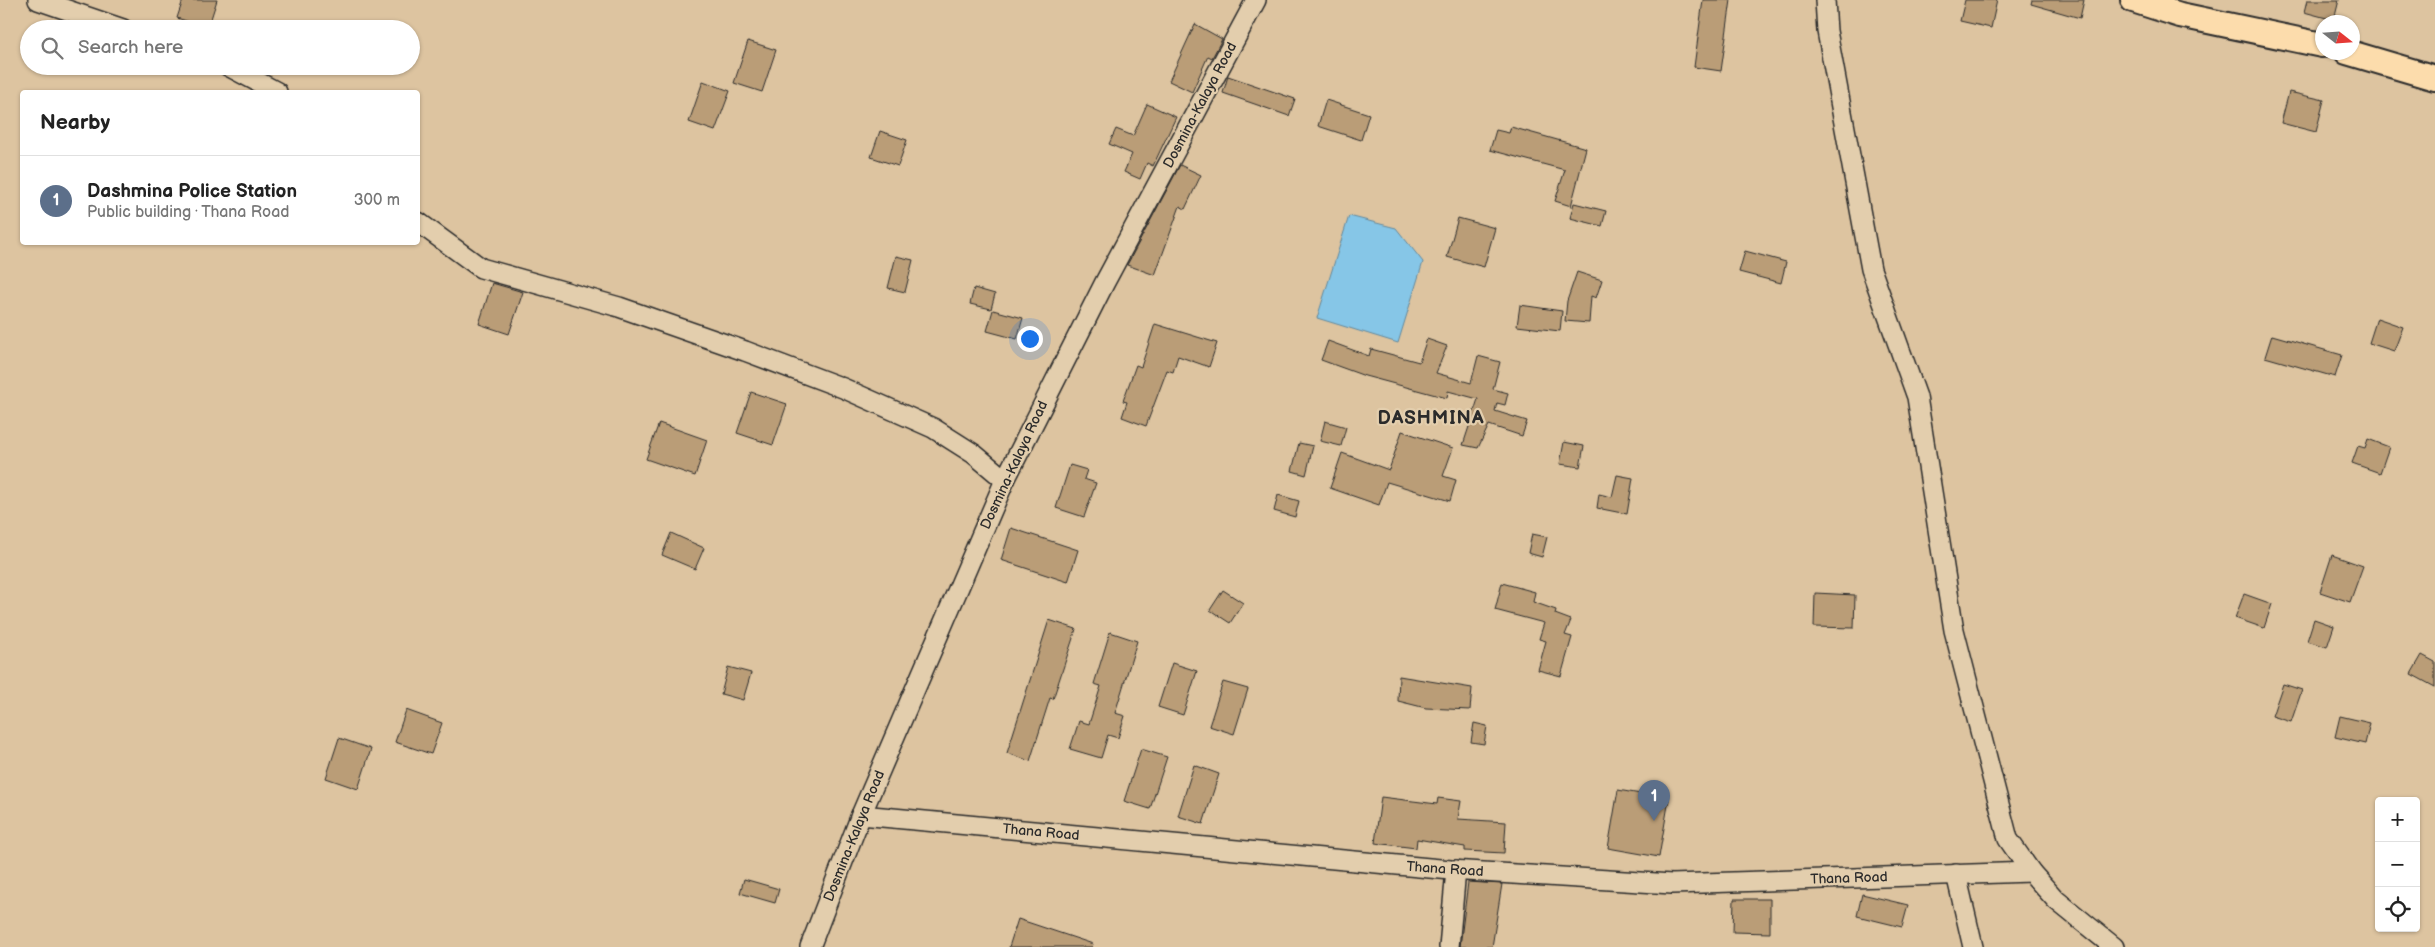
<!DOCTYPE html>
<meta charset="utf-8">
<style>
:root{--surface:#fff;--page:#f2f2f2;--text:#222;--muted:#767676;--line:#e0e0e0;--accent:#0f766e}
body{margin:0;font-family:"Balsamiq Sans",sans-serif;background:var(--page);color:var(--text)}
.controls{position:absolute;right:15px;bottom:15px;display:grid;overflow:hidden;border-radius:5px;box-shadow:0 1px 4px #0004}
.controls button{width:45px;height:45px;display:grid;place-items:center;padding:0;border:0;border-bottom:1px solid var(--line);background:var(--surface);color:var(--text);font:25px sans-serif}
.compass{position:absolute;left:2315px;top:15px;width:45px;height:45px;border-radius:50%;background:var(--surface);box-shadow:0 1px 4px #0004;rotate:107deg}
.you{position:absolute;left:1029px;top:338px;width:18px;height:18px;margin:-12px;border:4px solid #fff;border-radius:50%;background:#1a73e8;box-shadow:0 0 0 8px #1a73e833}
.badge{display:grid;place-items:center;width:32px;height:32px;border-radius:50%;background:var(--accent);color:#fff;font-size:16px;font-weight:700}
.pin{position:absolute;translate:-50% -41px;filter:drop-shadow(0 1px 2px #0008)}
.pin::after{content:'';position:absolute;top:26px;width:18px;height:15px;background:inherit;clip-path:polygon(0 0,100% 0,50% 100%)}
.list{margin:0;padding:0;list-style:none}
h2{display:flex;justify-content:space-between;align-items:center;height:65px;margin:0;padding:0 20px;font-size:21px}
h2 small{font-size:16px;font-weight:400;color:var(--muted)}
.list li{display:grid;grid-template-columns:32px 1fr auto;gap:15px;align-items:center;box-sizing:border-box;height:90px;padding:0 20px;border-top:1px solid var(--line)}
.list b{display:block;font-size:19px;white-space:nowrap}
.list p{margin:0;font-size:16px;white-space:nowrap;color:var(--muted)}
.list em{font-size:16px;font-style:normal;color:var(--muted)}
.icon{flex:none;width:28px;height:28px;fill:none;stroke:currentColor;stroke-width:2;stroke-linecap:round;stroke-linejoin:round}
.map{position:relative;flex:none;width:2435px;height:947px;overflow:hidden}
.search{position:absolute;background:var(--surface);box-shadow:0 1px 4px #0004;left:20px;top:20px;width:400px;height:55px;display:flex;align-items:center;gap:12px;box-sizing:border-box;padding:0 18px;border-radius:28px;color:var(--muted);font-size:19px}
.panel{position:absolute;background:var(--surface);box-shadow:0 1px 4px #0004;left:20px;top:90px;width:400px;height:155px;border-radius:5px}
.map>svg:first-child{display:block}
.water{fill:#86c6e7;stroke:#62889c}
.building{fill:#ba9d77;stroke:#2b2b2b}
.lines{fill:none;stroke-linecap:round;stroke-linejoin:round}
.minor-casing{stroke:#2b2b2b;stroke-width:22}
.major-casing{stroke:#2b2b2b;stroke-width:28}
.minor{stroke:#e3cead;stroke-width:19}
.major{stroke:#fcdcac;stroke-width:24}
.labels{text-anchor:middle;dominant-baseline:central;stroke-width:4.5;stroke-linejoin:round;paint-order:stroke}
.street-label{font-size:14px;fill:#2b2b2b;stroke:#e3cead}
.district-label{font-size:19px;font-weight:bold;letter-spacing:1px;fill:#2b2b2b;stroke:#e3cead}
</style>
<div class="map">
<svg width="2435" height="947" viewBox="0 0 2435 947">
<rect width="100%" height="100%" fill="#ddc4a0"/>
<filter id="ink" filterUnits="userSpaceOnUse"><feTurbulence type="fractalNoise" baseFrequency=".02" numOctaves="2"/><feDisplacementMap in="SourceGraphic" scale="10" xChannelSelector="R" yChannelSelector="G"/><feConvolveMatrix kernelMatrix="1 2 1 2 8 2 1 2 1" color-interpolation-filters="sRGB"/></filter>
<g filter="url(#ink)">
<path class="water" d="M1349 216 1396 228 1423 262 1398 343 1317 318Z"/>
<g class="building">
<path d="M183 0H217L208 28 177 18Z"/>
<path d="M1703 0H1731L1721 71 1694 67Z"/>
<path d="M1965 0H1997L1991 28 1960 21Z"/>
<path d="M2032 0H2084L2080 18 2031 4Z"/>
<path d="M2307 0H2339L2334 20 2304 12Z"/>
<path d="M1195 24 1222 39 1212 58 1208 56 1192 92 1169 81Z"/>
<path d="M748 41 776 50 762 92 734 83Z"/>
<path d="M1228 76 1295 99 1289 116 1223 93Z"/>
<path d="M703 81 730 91 715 131 689 122Z"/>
<path d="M2289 92 2324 100 2316 132 2281 123Z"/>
<path d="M1326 100 1369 114 1361 140 1318 126Z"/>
<path d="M1147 104 1176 117 1153 166 1147 163 1140 179 1124 172 1132 154 1109 144 1116 129 1133 136Z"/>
<path d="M1511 127 1586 148 1571 206 1555 201 1565 170 1490 150 1496 130 1509 133Z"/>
<path d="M880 131 907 140 898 166 871 157Z"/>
<path d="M1180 165 1201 175 1185 209 1180 206 1155 275 1127 265Z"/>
<path d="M1574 203 1606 211 1602 226 1570 218Z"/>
<path d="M1458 218 1495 228 1484 267 1447 257Z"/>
<path d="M1745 251 1786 262 1781 283 1739 272Z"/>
<path d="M896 256 913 260 905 292 888 288Z"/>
<path d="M1577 272 1602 280 1596 298 1591 296 1589 323 1565 321 1567 301Z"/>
<path d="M492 283 523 292 509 334 479 324Z"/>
<path d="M974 288 995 294 991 309 970 304Z"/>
<path d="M1520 305 1562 311 1560 331 1517 326Z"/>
<path d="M993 310 1023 318 1017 339 987 331Z"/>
<path d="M2377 318 2403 327 2394 351 2369 343Z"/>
<path d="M1155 324 1217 343 1209 367 1178 356 1173 372 1167 370 1146 426 1122 417 1127 402 1123 401 1136 365 1141 367Z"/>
<path d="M2272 335 2342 355 2335 377 2265 357Z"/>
<path d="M1427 339 1447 346 1436 373 1471 383 1478 356 1500 362 1493 389 1508 393 1505 405 1497 403 1495 411 1527 421 1522 436 1489 425 1478 448 1463 445 1478 399 1448 391 1447 398 1365 376 1321 360 1328 341 1369 356 1371 349 1419 362Z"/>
<path d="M751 392 787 404 773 445 737 433Z"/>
<path d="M1325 421 1346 427 1341 446 1320 441Z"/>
<path d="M659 423 707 440 695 476 646 459Z"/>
<path d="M1402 431 1453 448 1443 476 1456 480 1450 501 1387 482 1379 505 1330 488 1342 453 1389 470Z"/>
<path d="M2368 439 2389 447 2380 473 2352 463 2358 446 2365 448Z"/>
<path d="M1564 442 1584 446 1580 467 1560 464Z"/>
<path d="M1299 443 1313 446 1306 475 1292 471Z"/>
<path d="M1070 465 1087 470 1084 479 1096 483 1084 517 1056 508Z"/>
<path d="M1617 475 1633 478 1627 514 1597 508 1599 494 1612 497Z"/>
<path d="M1278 495 1299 501 1295 517 1274 511Z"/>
<path d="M1011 528 1078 550 1068 582 1001 560Z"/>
<path d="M671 533 704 548 695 569 662 555Z"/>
<path d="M1532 534 1547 537 1542 557 1528 553Z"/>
<path d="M2332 555 2363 566 2350 602 2320 592Z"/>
<path d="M1502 583 1535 592 1533 602 1556 610 1555 614 1571 620 1565 635 1572 637 1561 676 1538 670 1546 641 1539 639 1544 623 1495 610Z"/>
<path d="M1223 590 1243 603 1230 623 1210 610Z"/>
<path d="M1815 593 1855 595 1854 628 1814 627Z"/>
<path d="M2244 594 2272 604 2264 628 2235 618Z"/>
<path d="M2314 619 2334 626 2327 647 2307 641Z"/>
<path d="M1049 620 1076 629 1053 699 1050 698 1030 761 1007 753Z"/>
<path d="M1110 632 1137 641 1115 713 1125 716 1118 738 1108 735 1101 758 1070 749 1079 721 1089 724 1101 686 1094 684Z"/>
<path d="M2422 655 2435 662V687L2411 674Z"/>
<path d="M1172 663 1197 671 1183 715 1158 707Z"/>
<path d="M728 667 751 673 743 700 721 694Z"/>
<path d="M1399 676 1472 688 1470 710 1426 708 1398 701Z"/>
<path d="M1223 682 1248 689 1234 734 1209 726Z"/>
<path d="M2283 684 2302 690 2291 722 2272 716Z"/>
<path d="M406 710 442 723 431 754 395 742Z"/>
<path d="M2340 716 2370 723 2365 744 2335 737Z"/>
<path d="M1474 723 1487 726 1484 744 1471 742Z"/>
<path d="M339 738 371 749 358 789 326 778Z"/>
<path d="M1141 749 1167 757 1150 809 1124 801Z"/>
<path d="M1194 765 1219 774 1203 824 1178 816Z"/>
<path d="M1618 790 1669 799 1659 857 1608 848Z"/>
<path d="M1381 797 1437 804 1438 798 1461 801 1458 819 1506 822 1504 853 1465 851V847L1417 839 1416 848 1375 843Z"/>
<path d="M744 879 779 889 775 903 740 893Z"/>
<path d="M1468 882 1502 884 1492 947H1460Z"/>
<path d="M1862 894 1908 905 1902 927 1857 916Z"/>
<path d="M1734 899H1770V933L1733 932Z"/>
<path d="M1018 919 1093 944 1092 947H1009Z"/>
</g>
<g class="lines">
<defs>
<g id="minor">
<path d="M38 0 123 29"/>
<path d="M1825 0 1827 31 1871 269 1917 397 1954 630 2008 839 2031 872 2056 900 2114 947"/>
<path d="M228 66 277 92"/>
<path d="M418 222 481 268 619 307 745 351 843 388 933 428 974 454 1005 480"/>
<path d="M861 815 1451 870 1672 884 2031 872"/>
<path d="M1956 874 1973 947"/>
<path d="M810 947 861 815 1005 480 1105 282 1256 0"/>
<path d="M1449 947 1456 870"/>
</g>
<g id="major">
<path d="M2133 0 2180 15 2322 45"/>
<path d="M2347 52 2435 78"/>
</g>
</defs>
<use href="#minor" class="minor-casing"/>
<use href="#major" class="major-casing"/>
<use href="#minor" class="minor"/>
<use href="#major" class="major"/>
</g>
</g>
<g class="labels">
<g class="street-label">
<text transform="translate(1200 105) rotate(-62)">Dosmina-Kalaya Road</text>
<text transform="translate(1014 465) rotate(-65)">Dosmina-Kalaya Road</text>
<text transform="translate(1041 832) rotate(5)">Thana Road</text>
<text transform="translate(854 836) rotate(-68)">Dosmina-Kalaya Road</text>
<text transform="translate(1445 869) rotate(4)">Thana Road</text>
<text transform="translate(1849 878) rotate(-2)">Thana Road</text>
</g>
<g class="district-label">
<text x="1431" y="418">DASHMINA</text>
</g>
</g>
</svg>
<div class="controls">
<button>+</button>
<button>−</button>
<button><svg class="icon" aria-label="locate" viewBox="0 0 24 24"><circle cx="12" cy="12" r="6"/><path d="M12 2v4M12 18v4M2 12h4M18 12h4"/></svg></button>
</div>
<svg class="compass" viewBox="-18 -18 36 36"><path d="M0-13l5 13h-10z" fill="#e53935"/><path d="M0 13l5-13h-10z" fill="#767676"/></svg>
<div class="you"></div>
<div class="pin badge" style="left:1654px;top:821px;background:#5c6f8a">1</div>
<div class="search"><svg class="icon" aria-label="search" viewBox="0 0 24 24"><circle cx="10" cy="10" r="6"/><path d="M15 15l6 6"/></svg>Search here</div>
<section class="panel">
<h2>Nearby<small></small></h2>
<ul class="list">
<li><span class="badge" style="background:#5c6f8a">1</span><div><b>Dashmina Police Station</b><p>Public building · Thana Road</p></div><em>300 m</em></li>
</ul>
</section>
</div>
